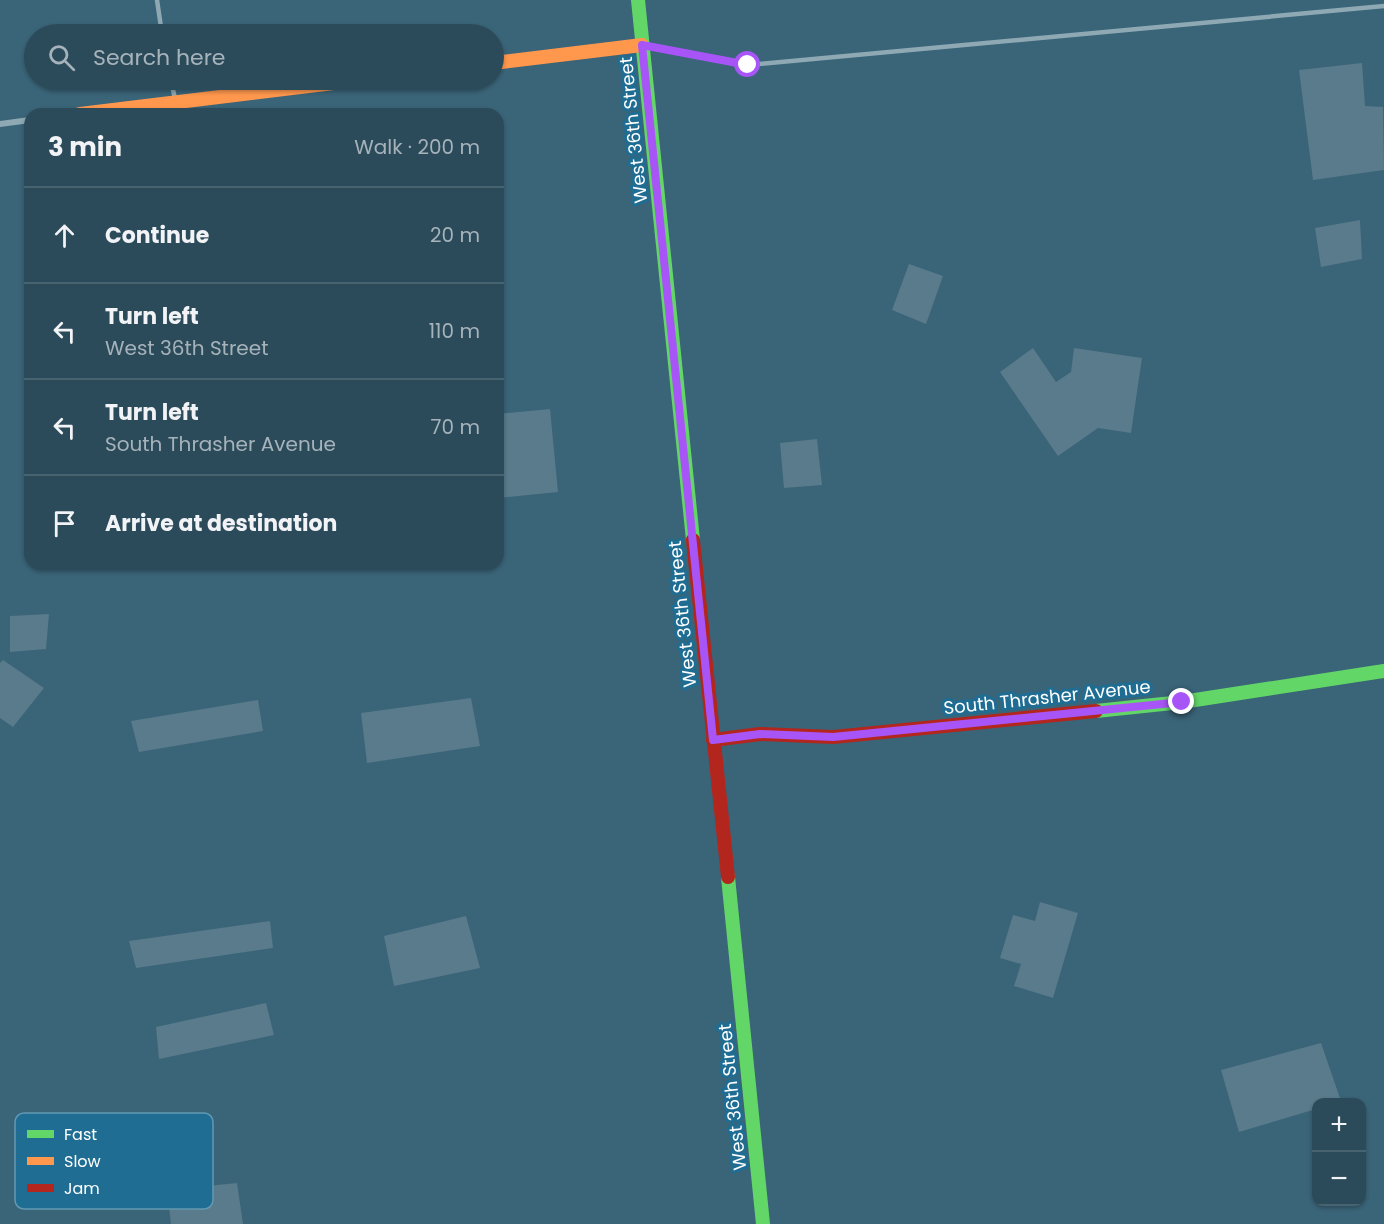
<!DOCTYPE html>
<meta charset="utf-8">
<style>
:root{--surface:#2c4b5a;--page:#385563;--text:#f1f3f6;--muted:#a6b3bb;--line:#486370}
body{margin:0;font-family:Poppins,sans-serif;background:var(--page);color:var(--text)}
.controls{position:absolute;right:18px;bottom:18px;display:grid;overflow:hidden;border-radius:12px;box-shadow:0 2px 4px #0004}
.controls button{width:54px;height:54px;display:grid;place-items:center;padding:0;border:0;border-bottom:2px solid var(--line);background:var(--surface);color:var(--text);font:30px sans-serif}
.stop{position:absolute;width:18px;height:18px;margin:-14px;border:4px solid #a855f7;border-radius:50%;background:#fff}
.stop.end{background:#a855f7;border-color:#fff;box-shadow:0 2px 6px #0008}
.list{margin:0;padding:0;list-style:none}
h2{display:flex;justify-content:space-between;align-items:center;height:78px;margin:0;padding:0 24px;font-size:26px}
h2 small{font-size:20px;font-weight:400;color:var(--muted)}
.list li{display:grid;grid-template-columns:39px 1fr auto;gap:18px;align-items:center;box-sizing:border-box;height:96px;padding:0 24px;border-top:2px solid var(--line)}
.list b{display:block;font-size:22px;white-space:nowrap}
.list p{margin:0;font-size:20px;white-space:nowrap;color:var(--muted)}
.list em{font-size:20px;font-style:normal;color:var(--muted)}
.icon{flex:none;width:33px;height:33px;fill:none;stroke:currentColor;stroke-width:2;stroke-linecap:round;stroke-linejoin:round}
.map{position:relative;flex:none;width:1384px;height:1224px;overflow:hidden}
.search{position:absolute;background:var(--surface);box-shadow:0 2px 4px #0004;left:24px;top:24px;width:480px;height:66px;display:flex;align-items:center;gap:15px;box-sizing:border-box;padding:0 21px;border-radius:33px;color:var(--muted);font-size:22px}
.panel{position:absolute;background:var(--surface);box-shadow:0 2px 4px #0004;left:24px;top:108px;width:480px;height:462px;border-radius:18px}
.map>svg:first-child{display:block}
.building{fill:#597b8b}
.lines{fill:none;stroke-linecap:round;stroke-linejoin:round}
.lane{stroke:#8fa9b4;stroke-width:4.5}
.street{stroke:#8fa9b4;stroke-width:6}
.fast{stroke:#63d668;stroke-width:14}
.slow{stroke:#ff974d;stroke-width:14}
.jam{stroke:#b3261e;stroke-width:14}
.route{stroke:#a855f7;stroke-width:8}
.labels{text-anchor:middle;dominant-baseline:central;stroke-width:6;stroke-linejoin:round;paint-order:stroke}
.street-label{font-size:18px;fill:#fff;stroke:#1f6d93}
.key{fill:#1f6d93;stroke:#6299b3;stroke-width:1.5}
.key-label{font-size:16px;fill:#fff}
</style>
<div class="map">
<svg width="1384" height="1224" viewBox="0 0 1384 1224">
<rect width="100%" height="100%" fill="#3a6478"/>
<g class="building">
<path d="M1362 63 1365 106 1383 107 1384 170 1313 180 1299 70Z"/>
<path d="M1360 220 1362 259 1321 267 1315 228Z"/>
<path d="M909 264 943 276 926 324 892 310Z"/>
<path d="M1033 348 1056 382 1071 372 1074 348 1142 358 1131 433 1098 428 1058 456 1000 372Z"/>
<path d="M550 409 558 492 498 498V414Z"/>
<path d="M817 439 822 485 784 488 780 443Z"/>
<path d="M49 614 46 649 10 652V616Z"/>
<path d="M3 660 44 688 13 727 0 718V663Z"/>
<path d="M471 698 480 746 367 763 361 713Z"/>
<path d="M258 700 263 731 139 752 131 721Z"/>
<path d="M1040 902 1078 913 1053 998 1014 986 1021 964 1000 958 1013 915 1035 921Z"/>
<path d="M466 916 480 968 394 986 384 936Z"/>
<path d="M270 921 273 948 136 968 129 941Z"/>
<path d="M266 1003 274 1035 159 1059 156 1027Z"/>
<path d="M1321 1043 1341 1101 1316 1102V1109L1239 1132 1221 1070Z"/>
<path d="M237 1183 243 1224H171L167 1190Z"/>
</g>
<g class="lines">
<g class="lane">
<path d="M157 0 162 34"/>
<path d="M648 46 748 65 1384 6"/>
<path d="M171 80 175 99"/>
</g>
<path class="street" d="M0 124 30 120"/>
<g class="fast">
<path d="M638 0 693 540"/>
<path d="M1096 711 1182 702 1384 671"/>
<path d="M728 877 763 1224"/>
</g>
<g class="slow">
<path d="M494 63 642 45"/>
<path d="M80 114 358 80"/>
</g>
<g class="jam">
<path d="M693 540 728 877"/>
<path d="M713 740 760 734 833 737 1096 711"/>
</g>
</g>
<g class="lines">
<path class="route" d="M748 65 642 45 713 740 760 734 833 737 1182 702"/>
</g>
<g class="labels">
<g class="street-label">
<text transform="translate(633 130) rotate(-96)">West 36th Street</text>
<text transform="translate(682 614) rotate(-96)">West 36th Street</text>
<text transform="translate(1047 697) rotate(-6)">South Thrasher Avenue</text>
<text transform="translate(732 1097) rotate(-96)">West 36th Street</text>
</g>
</g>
<rect x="15" y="1113" width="198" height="96" rx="9" class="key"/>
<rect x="27" y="1130" width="27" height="8" fill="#63d668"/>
<rect x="27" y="1157" width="27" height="8" fill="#ff974d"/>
<rect x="27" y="1184" width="27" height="8" fill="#b3261e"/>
<g class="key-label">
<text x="64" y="1140">Fast</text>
<text x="64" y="1167">Slow</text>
<text x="64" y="1194">Jam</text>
</g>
</svg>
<div class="controls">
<button>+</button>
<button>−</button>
</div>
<div class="stop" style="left:748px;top:65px"></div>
<div class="stop end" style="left:1182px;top:702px"></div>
<div class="search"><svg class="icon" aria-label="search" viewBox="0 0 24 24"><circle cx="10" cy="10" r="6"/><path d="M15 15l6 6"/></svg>Search here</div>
<section class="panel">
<h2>3 min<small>Walk · 200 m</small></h2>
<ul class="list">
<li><svg class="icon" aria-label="ahead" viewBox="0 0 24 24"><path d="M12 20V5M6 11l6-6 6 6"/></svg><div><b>Continue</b></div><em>20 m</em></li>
<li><svg class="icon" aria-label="left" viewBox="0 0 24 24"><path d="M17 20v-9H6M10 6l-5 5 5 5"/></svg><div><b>Turn left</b><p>West 36th Street</p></div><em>110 m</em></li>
<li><svg class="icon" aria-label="left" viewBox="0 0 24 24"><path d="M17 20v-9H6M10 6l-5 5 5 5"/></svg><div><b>Turn left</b><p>South Thrasher Avenue</p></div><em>70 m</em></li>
<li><svg class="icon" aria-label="arrive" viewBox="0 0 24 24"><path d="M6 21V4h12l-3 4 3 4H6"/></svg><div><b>Arrive at destination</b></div></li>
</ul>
</section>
</div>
